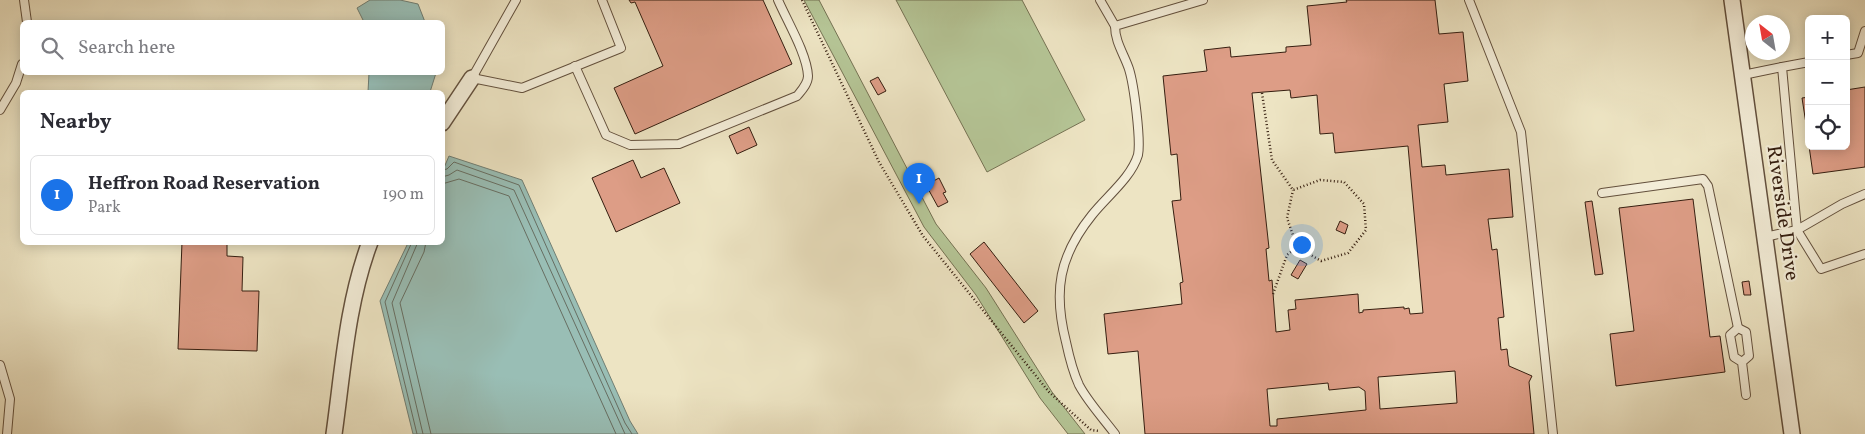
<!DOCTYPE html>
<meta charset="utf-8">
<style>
:root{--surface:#fff;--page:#f7f7f7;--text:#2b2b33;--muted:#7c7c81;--line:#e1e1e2;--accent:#1a73e8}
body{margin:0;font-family:Vollkorn,serif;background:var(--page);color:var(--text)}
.controls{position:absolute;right:15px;top:15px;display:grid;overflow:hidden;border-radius:8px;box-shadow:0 2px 12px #0003}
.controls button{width:45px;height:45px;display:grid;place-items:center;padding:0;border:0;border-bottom:1px solid var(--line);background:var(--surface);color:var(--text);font:25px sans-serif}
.compass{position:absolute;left:1745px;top:15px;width:45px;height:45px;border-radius:50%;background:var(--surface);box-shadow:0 2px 12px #0003;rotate:329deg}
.you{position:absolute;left:1301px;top:244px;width:18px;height:18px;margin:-12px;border:4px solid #fff;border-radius:50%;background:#1a73e8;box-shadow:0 0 0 8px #1a73e833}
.badge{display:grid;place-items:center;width:32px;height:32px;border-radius:50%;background:var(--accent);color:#fff;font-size:16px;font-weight:700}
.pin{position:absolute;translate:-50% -41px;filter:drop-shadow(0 1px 2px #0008)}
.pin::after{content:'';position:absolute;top:26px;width:18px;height:15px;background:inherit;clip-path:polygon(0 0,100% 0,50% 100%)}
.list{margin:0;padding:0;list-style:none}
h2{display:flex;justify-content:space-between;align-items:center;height:65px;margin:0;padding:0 20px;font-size:21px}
h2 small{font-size:16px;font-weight:400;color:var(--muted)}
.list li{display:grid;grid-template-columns:32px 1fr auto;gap:15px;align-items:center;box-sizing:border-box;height:80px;margin:0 10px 10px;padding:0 10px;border:1px solid var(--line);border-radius:8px}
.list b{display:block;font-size:19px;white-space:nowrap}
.list p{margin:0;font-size:16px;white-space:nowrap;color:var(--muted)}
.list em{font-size:16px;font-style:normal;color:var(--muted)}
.icon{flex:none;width:28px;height:28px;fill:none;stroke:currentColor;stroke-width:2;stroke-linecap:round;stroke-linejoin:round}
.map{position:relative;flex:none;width:1865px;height:434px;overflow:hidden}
.search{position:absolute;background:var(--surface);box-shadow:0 2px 12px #0003;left:20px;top:20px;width:425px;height:55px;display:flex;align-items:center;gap:12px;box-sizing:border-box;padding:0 18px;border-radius:8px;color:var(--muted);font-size:19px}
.panel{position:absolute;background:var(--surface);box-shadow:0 2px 12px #0003;left:20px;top:90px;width:425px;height:155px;border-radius:8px}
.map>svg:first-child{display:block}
.green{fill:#b5c596;stroke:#757253}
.water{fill:#99beb5;stroke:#717e73}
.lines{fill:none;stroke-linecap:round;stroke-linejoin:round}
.shore{stroke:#676e62;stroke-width:1}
.building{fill:#dd9d86;stroke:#351e10;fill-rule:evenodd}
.lane-casing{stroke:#63503d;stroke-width:10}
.street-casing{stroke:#63503d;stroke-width:18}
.path{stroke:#351e10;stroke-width:2.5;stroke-dasharray:1 2.5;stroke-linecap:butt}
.lane{stroke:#f3edd8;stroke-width:8}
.street{stroke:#f3edd8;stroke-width:15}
.labels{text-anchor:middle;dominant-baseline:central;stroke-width:4.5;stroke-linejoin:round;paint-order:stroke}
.street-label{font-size:20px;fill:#351e10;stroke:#f3edd8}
</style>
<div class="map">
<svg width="1865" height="434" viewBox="0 0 1865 434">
<rect width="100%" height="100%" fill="#ede4c3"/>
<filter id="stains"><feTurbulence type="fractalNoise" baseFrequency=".004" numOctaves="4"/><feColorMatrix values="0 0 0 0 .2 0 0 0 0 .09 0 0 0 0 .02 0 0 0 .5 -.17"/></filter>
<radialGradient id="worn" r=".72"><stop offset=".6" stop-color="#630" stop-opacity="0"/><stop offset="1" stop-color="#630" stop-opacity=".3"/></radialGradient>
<g class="green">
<path d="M804 0H819L936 224 986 288 1052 392 1085 434H1068L1040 398 976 295 924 227Z"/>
<path d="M896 0H1022L1085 120 987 172Z"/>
</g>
<g class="water">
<path d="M370 0H400L418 4 425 22H364L357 8Z"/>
<path d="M369 73V72L436 73 430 92H368Z"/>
<path d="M449 156 522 180 630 421 638 434H413L380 301 408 243 442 242 443 170Z"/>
</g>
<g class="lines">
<g class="shore">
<path d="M442 170 447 169 454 162 519 185 625 423 632 434"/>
<path d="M442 177 449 175 457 170 514 190 625 434"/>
<path d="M442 184 459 179 509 196 616 434"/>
<path d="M412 242 385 302 417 434"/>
<path d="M418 242 392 303 423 434"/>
<path d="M426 242 424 252 400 303 431 434"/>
</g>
</g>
<g class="building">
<path d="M629 0H763L792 64 635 134 614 88 663 66 635 2 631 3Z"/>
<path d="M1346 0H1435L1439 34 1463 32 1468 81 1444 84 1448 122 1418 125 1422 167 1445 165 1446 175 1509 169 1513 217 1488 219 1492 250 1497 249 1504 317 1498 318 1501 350 1507 349 1509 366 1532 376 1529 382 1534 434H1145L1138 351 1108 354 1104 314 1182 304 1180 283 1183 282 1172 201 1181 200 1177 154 1171 155 1163 76 1207 71 1204 50 1230 47 1231 57 1286 52V47L1311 45 1307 6 1347 2ZM1290 90 1291 98 1317 95 1320 134 1333 133 1335 153 1408 146 1423 313 1410 314 1409 308 1404 309V307L1363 310V312L1359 313 1358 294 1295 300 1296 309 1288 310 1290 330 1276 332 1272 280 1269 281 1266 249 1269 248 1252 93ZM1455 371 1457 403 1380 409 1378 377ZM1328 383 1329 390 1359 387 1365 391 1366 410 1277 419V426H1270L1267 389Z"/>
<path d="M878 77 886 91 878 95 870 81Z"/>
<path d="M1865 87V167L1813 174 1809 146H1846V90Z"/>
<path d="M1809 97V143L1802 98Z"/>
<path d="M749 127 757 145 737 154 729 136Z"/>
<path d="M633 160 641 178 664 168 680 203 616 232 592 178Z"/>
<path d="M939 178 946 192 943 193 948 202 938 207 926 185Z"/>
<path d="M1693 199 1710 337 1720 336 1725 372 1616 386 1610 334 1634 331 1619 208Z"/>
<path d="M1592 201 1603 274 1595 275 1585 202Z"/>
<path d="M1340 221 1348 225 1345 234 1336 230Z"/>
<path d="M182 242H227V256L243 257 242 291H259L257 351 178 349Z"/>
<path d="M984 242 1038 311 1024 323 970 254Z"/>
<path d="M1300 260 1307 264 1298 279 1291 275Z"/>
<path d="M1749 281 1751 295H1744L1742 282Z"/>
</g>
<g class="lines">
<defs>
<g id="lane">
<path d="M24 0 27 22"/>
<path d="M516 0 472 78 522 88 621 48 602 0"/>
<path d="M1100 0 1115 26"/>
<path d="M1469 0 1521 132 1553 434"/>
<path d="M1846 55 1858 53 1865 31"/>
<path d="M1809 62 1782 67 1797 230 1842 204 1865 194"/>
<path d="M575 66 606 135 630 145 679 144 797 96C801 91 808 84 808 76 807 54 787 21 778 0"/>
<path d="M1743 75 1782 67"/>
<path d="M0 110 16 83 22 64"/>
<path d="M1602 193 1703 179 1708 186 1738 328"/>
<path d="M1765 237 1797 230 1821 269 1865 254"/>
<path d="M1742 362 1749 356 1746 332 1738 328 1730 335 1734 357 1742 362 1746 395"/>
<path d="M0 365 10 399 7 434"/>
<path d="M1115 434C1103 418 1088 402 1079 385 1073 372 1069 356 1066 342 1053 291 1059 256 1092 215 1107 196 1131 178 1138 155 1141 140 1134 85 1129 69 1124 54 1115 42 1115 26L1203 0"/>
</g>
<g id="street">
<path d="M1732 0 1792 434"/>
<path d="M442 123 472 78"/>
<path d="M334 434C343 370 347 303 370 242"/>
</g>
</defs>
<use href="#lane" class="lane-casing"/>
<use href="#street" class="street-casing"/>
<g class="path">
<path d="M802 0 879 162 923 236 1049 392 1091 430 1099 431"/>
<path d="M1262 93 1272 160 1293 190 1320 180 1344 182 1364 204 1366 230 1348 253 1321 261 1297 247 1287 218 1293 190"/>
<path d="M1273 294 1287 255 1297 247"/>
</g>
<use href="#lane" class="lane"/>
<use href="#street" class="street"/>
</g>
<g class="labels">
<g class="street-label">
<text transform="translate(1782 213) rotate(82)">Riverside Drive</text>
</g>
</g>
<rect width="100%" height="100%" filter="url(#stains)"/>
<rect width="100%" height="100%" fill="url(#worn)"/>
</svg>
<div class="controls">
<button>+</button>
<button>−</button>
<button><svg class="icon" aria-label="locate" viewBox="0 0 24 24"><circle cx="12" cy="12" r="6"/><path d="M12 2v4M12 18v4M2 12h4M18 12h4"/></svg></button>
</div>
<svg class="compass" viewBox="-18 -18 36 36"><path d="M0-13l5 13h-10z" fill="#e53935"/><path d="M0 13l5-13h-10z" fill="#7c7c81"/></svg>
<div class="you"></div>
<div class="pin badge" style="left:919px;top:204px">1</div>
<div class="search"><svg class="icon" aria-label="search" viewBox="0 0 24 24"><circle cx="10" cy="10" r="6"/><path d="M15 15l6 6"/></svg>Search here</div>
<section class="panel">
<h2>Nearby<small></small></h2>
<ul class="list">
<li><span class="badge">1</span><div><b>Heffron Road Reservation</b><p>Park</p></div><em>190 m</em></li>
</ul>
</section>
</div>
